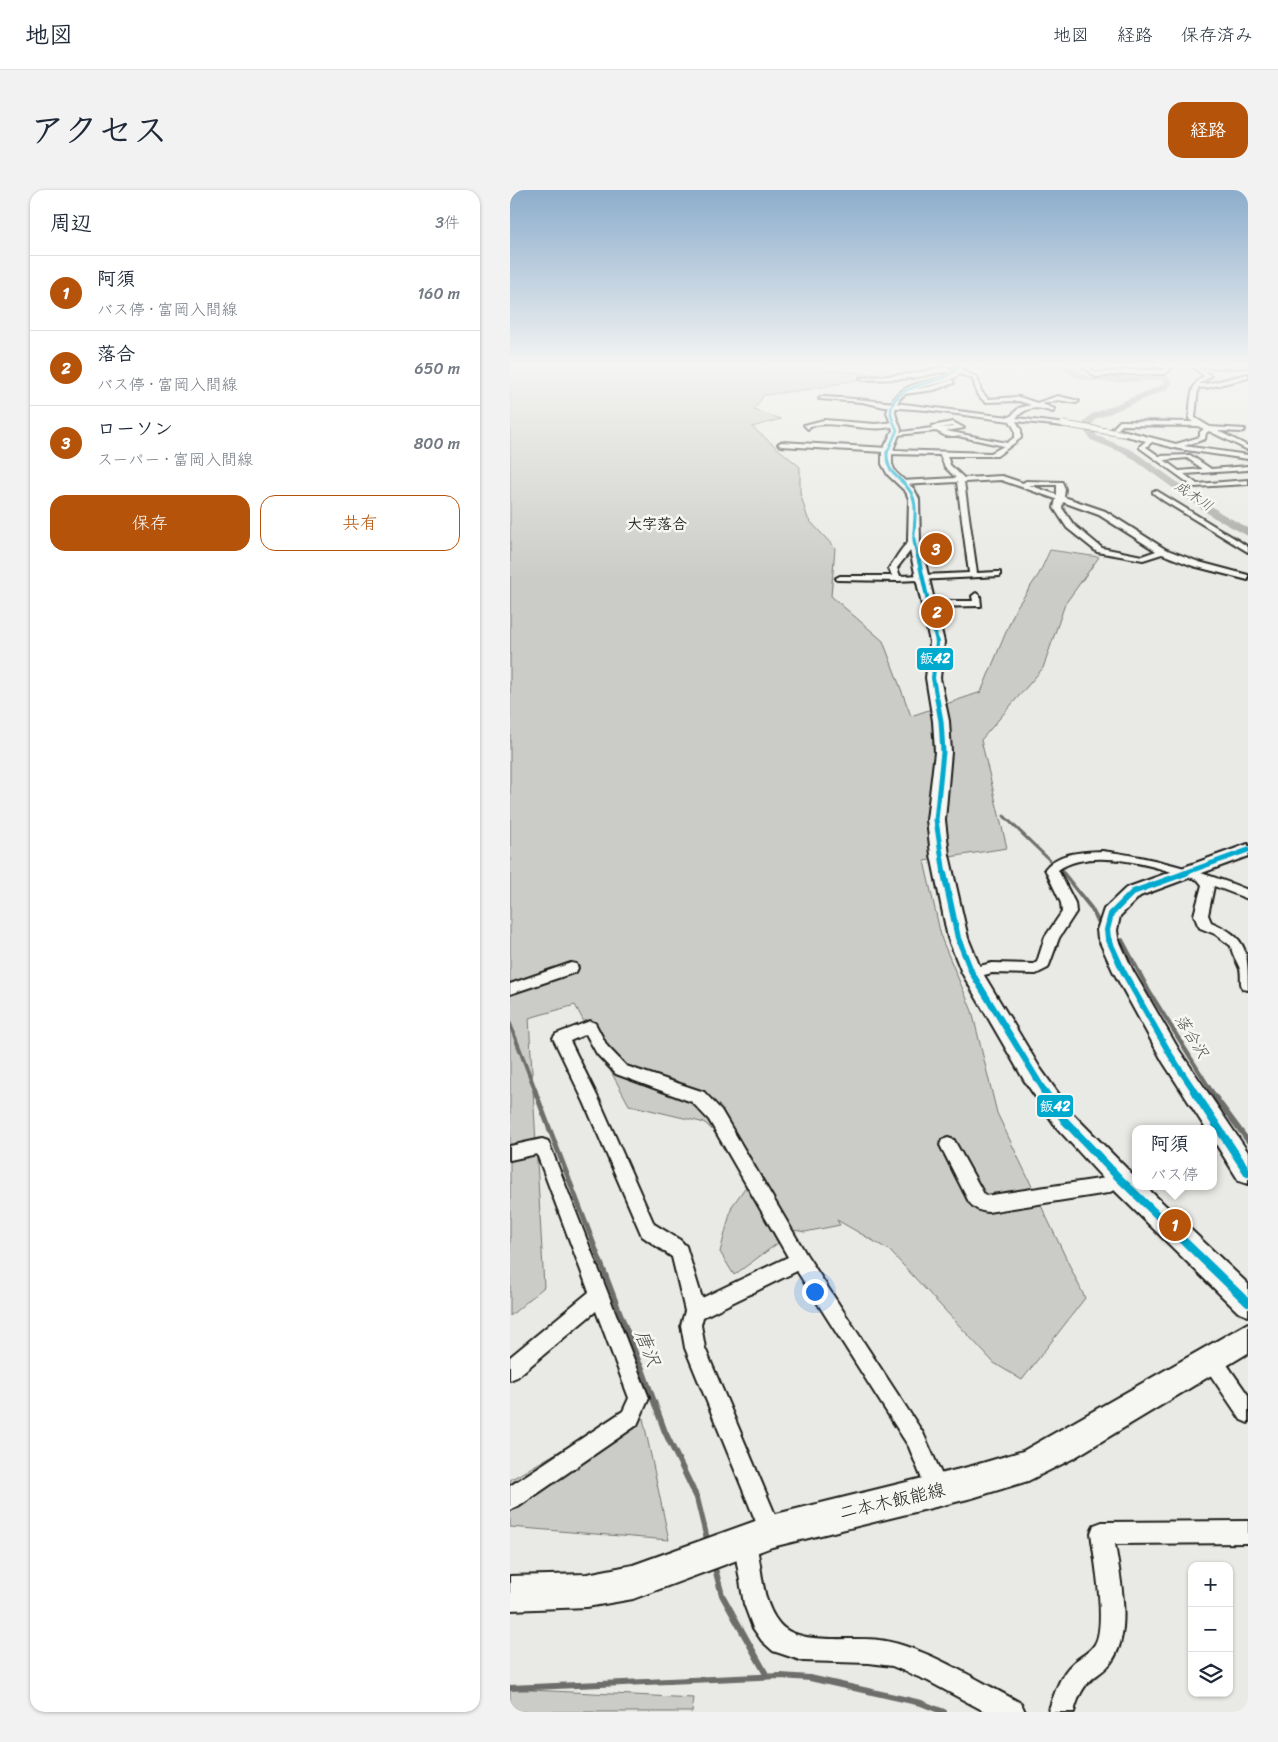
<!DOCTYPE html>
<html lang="ja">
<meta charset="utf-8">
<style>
:root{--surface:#fff;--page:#f2f2f3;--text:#1f2937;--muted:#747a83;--line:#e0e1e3;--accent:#b45309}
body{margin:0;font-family:Sriracha,"Klee One",sans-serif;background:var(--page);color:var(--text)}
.controls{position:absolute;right:15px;bottom:15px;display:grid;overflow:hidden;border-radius:10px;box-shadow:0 1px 4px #0004}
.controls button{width:45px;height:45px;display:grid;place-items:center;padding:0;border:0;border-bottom:1px solid var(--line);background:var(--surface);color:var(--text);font:25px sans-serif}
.you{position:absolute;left:304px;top:1101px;width:18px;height:18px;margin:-12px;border:4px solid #fff;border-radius:50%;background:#1a73e8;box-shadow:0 0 0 8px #1a73e833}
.badge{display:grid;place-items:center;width:32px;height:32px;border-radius:50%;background:var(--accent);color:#fff;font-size:16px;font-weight:700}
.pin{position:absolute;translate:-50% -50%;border:2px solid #fff;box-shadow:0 1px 5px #0006}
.popup{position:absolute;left:622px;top:935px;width:85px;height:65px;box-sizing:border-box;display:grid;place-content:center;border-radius:10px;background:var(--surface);filter:drop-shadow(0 1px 4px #0005);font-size:16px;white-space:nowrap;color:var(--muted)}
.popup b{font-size:19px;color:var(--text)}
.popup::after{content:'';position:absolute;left:50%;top:100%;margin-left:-10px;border:10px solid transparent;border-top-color:var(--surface)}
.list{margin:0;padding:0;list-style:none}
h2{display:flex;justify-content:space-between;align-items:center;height:65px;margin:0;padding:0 20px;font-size:21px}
h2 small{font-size:16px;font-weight:400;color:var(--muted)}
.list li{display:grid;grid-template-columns:32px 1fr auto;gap:15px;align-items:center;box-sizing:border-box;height:75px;padding:0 20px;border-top:1px solid var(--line)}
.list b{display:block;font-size:19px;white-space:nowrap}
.list p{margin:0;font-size:16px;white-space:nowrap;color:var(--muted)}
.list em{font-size:16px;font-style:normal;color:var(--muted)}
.actions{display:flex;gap:10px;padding:15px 20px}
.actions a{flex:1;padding:11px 0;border:1px solid var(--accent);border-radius:15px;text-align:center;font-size:18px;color:var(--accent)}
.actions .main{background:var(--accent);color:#fff}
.icon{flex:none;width:28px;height:28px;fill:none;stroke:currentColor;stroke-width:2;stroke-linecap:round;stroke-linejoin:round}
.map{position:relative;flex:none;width:738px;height:1522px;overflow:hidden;border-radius:15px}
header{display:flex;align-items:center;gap:30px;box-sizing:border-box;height:70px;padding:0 25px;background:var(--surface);border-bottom:1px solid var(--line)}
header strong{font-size:24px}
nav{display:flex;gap:28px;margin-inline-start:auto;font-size:18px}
.intro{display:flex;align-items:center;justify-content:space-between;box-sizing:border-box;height:120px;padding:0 30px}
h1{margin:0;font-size:35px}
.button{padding:12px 22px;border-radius:15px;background:var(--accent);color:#fff;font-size:18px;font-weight:700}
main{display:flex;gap:30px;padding:0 30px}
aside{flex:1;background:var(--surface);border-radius:15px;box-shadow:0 1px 4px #0004}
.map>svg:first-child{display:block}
.green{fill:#cbcbc7;stroke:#747472}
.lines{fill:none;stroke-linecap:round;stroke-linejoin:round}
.stream-far4{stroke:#6d6d6c;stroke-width:1}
.stream-far3{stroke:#6d6d6c;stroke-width:3}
.stream-far2{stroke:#6d6d6c;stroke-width:4}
.stream-far1{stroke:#6d6d6c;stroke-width:5}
.stream{stroke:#6d6d6c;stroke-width:6}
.river{fill:#a3a3a1;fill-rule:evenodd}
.minor-casing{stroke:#1c1c1c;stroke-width:4}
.secondary-casing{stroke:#1c1c1c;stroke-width:4}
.minor{fill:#f6f6f2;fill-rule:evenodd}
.secondary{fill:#f6f6f2;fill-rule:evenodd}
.minor-bridge-casing{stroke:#1c1c1c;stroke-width:7;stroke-linecap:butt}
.minor-bridge{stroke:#f6f6f2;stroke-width:5.5}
.bus-1-far5-casing{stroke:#f6f6f2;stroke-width:4}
.bus-1-far4-casing{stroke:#f6f6f2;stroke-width:5}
.bus-1-far3-casing{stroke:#f6f6f2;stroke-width:6}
.bus-1-far2-casing{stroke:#f6f6f2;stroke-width:8}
.bus-1-far1-casing{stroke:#f6f6f2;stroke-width:10}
.bus-1-casing{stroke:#f6f6f2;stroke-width:12}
.bus-1-far5{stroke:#00a9ce;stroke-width:2.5}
.bus-1-far4{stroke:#00a9ce;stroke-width:3}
.bus-1-far3{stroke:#00a9ce;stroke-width:4}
.bus-1-far2{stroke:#00a9ce;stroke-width:5}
.bus-1-far1{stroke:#00a9ce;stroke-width:6}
.bus-1{stroke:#00a9ce;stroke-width:8}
.labels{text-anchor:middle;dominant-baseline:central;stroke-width:5;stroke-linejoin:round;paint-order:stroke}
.far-water-label{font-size:14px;font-style:italic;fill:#525251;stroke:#f6f6f2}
.far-quarter-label{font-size:15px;font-weight:bold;fill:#1c1c1c;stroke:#f6f6f2}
.water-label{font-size:16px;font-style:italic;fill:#525251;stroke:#f6f6f2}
.near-street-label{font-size:18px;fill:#1c1c1c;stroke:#f6f6f2}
.near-water-label{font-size:19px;font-style:italic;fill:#525251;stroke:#f6f6f2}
.line-badge{stroke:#f6f6f2;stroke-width:2}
.badge-label{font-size:14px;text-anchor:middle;font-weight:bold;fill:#fff}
</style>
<header>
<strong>地図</strong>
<nav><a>地図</a><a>経路</a><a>保存済み</a></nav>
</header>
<div class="intro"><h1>アクセス</h1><a class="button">経路</a></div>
<main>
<aside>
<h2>周辺<small>3件</small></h2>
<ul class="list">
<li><span class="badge">1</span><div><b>阿須</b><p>バス停 · 富岡入間線</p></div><em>160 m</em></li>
<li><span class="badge">2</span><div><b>落合</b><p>バス停 · 富岡入間線</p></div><em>650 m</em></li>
<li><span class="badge">3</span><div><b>ローソン</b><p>スーパー · 富岡入間線</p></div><em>800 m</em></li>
</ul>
<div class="actions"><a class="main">保存</a><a>共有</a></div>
</aside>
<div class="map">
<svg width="738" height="1522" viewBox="0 0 738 1522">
<rect width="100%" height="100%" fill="#e9e9e5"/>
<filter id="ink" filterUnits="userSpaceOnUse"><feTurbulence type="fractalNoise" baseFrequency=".02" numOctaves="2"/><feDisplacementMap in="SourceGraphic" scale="10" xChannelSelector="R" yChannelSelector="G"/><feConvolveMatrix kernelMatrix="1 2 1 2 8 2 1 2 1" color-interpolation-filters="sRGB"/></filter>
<g filter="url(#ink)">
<g class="green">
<path d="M0 175H317L313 180 380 185 381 189 340 191 308 198 254 205 244 220 271 229 242 237 290 277V303L298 329 325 358 321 406 373 451 401 526 471 502 506 418 529 384 540 360 589 367 555 414 533 478 471 550 497 658 414 671 432 750 462 821 487 923 575 1108 512 1190 484 1173 379 1060 327 1030 330 1035 295 1042 283 1040 250 985 195 933 119 915 65 815 19 828 34 1097 0 1126Z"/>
<path d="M237 995 268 1053 224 1085 210 1062 222 1016Z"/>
<path d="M130 1214 159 1350 0 1337V1290Z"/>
<path d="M0 1499 184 1508 182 1522H0Z"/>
</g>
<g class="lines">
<g class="stream-far4">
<path d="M416 175 431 179"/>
<path d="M453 180 508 176H556"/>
</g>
<path class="stream-far3" d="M494 626 554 684"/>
<g class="stream-far2">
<path d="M553 683 581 718 588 731"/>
<path d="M612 750 639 801 702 902"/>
<path d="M0 834 26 902"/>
</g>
<g class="stream-far1">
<path d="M25 901 131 1177"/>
<path d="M701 901 738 951"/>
</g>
<g class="stream">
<path d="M131 1176 155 1242 187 1308 198 1353"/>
<path d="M204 1375 212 1405 257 1486"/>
<path d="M0 1498 271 1486 300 1488 411 1513 434 1522"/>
</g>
<path class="river" d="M552 175H560L579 187 658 186 663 193 656 200 586 229 581 236 587 246 622 260 711 323 738 338V346L703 327 616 264 581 250 571 236 580 225 650 196 654 193 653 190C630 191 562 200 552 175Z"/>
<defs>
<g id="minor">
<path d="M571 175H576L587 183 614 180H654L655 179 641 175H651L662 178 655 184H614L586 187Z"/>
<path d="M681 175H686L701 186 689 194H696L738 184V188L696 198 688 197 685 228 700 237 735 239 733 242 708 241 738 256V260L699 241 696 243 695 249 674 256 738 265V269L669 259 642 252 636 257 649 266 680 265 701 279 738 276V280L674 284 687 294 738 290V294L684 297 630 258V256L636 251 612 245 601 240 610 231 683 232 679 229C681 213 679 194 694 186ZM612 235 688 236 694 239 690 242V247L666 254 608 239ZM677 268 693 279 669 281 654 270Z"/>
<path d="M698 175H738V177L700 178Z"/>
<path d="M433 177 450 180 467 187 471 201 478 209 509 207 527 213 548 206 569 211 566 213 548 210 532 214 545 219 543 222C528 217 518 215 506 228L556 234 553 236 506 231 511 240V248L487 266H437L440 275 454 288 492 286 513 293 516 291 552 292 555 299 554 307 595 321 655 359 689 372 738 385V390L683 376 652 364 633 370 587 362 557 338 544 318 546 309 491 290 454 292 467 383 487 382H490V386L387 391 327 390 326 388 330 386H382L379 378C386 369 393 353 404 349L408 351 387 378 390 386 459 383 447 292 391 295 388 293 391 291 446 288 435 277 430 265 377 264 374 262 271 256 268 254 271 252 378 258 381 260 481 263 494 256 448 246H436L426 241 387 245 384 243 422 238V236L443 232 454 238 436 241 497 253 505 247V240L500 231 417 220 375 217 352 212 309 209 312 207C375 209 437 221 500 227L509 218 521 215 509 211 475 212 467 204 463 189C432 176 431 184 401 188 385 190 369 189 353 190L350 188 401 184ZM442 236 444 237 430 238ZM519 295H547V305ZM553 312 589 325 646 361 632 366 592 358 563 334 552 318Z"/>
<path d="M442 190 444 193 424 200 394 204 391 202 423 196Z"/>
<path d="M314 230 365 234 386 232 389 234C366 246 327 229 300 236L298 239 294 235Z"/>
<path d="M643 301H647L729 351 738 357V362L654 311 643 303Z"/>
<path d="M466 403 470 406 471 416 419 417 415 414 419 411H463L462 406Z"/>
<path d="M592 661C643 667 691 681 738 700V709L704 696 698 725 701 732C738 748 738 761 738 800L733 799C729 792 732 786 730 779 727 771 722 765 721 756L705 744 690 738 688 735 684 725 692 695 688 690C649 678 584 655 548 680L565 713 566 722 549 748 538 778 526 784 482 783 462 788 457 787 455 783 457 779 482 773 524 774 527 772 535 747 552 722 551 713 535 679C548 662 573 662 592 661Z"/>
<path d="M61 773 66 774 68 778 66 782 0 804V794Z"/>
<path d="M80 831 85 833 97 856 116 876 194 902 211 920 296 1064 413 1243 439 1301 436 1309 428 1312 420 1309 399 1257 287 1081 193 1127 191 1135 195 1158 272 1341 269 1349 261 1352 253 1349 175 1158 171 1135 175 1121 162 1067 132 1046 74 912 43 848 46 844ZM76 844 87 864 106 884 182 912 199 930 278 1067 192 1108 176 1056 170 1050 144 1034 90 912 60 851Z"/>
<path d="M438 948 444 950 475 1006 596 988 610 982 616 984 619 989 616 994 598 1003 478 1022C469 1021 465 1019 459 1012L430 955 432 950Z"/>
<path d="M32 949 38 951 40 956 139 1208 127 1235 8 1317 0 1320V1296L113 1221 119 1208 86 1121 7 1187 0 1190V1167L79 1102 27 964 0 970V956Z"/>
<path d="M702 1160 709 1163 738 1205V1233L731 1230 695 1177 692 1170 695 1163Z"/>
<path d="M738 1331V1353L605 1354C610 1388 623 1441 602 1471 597 1479 589 1483 582 1489 572 1497 567 1510 564 1522H538C544 1506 549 1486 562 1474 569 1467 580 1463 585 1454 597 1435 584 1366 581 1343L584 1335 592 1332Z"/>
<path d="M234 1339 242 1342C254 1371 248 1406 268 1432 286 1457 341 1446 369 1450 412 1455 472 1493 511 1513L515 1522H476L418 1491 382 1476 359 1473 293 1471 263 1461 252 1451 243 1438 234 1414 223 1350 226 1342Z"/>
</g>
<g id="secondary">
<path d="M447 175H455C453 178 450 182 448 185 431 199 388 192 385 221 385 226 390 235 391 240L382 262V274L385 282 404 299 409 309 410 351 434 452 430 488 439 531 441 562 435 630 439 665 458 748 472 782 530 878 563 924 626 988V996H635L738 1094V1126L728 1122 601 997 547 938 514 890 452 783 438 748 421 665 417 630 425 562 423 531 416 488 420 452 398 351 399 309 396 302 378 285 372 274V262L383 240 377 222C394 180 428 202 447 175Z"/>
<path d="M738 654V666L630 706 610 726 607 740 608 748 623 781 669 860 738 962V994L729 991 704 951V939H696L653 872 603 781 588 748 587 740 594 719 616 698Z"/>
<path d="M738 1133V1163L562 1269 518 1291 462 1308 262 1357 123 1409 77 1417 0 1420V1386L77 1384 123 1375 262 1325 462 1276 513 1261Z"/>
</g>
</defs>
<use href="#minor" class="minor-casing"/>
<use href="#secondary" class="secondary-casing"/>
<use href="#minor" class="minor"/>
<use href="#secondary" class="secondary"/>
<defs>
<path id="minor-bridge" d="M553 234 614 244"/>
</defs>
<use href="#minor-bridge" class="minor-bridge-casing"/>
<use href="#minor-bridge" class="minor-bridge"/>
<defs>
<path id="bus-1-far5" d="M377 263 387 240C385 235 380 227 381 221 383 196 418 195 435 187 442 184 446 180 451 175"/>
<path id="bus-1-far4" d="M377 262C376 289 395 286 403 307 408 319 403 337 404 350 405 357 407 365 409 373"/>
<path id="bus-1-far3" d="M409 371 427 452 423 488 427 510"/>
<g id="bus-1-far2">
<path d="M427 509 431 531 433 562 426 630 434 684"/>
<path d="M672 684 738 660"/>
</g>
<g id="bus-1-far1">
<path d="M434 683 448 748 462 783 535 902"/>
<path d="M676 683 623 702 601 724 597 740 598 748 613 781 661 866 685 902"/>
</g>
<g id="bus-1">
<path d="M534 901 555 931 610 989 738 1113"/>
<path d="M684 901 738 983"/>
</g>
</defs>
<use href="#bus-1-far5" class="bus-1-far5-casing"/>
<use href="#bus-1-far4" class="bus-1-far4-casing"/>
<use href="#bus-1-far3" class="bus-1-far3-casing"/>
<use href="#bus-1-far2" class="bus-1-far2-casing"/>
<use href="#bus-1-far1" class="bus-1-far1-casing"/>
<use href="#bus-1" class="bus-1-casing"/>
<use href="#bus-1-far5" class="bus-1-far5"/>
<use href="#bus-1-far4" class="bus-1-far4"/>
<use href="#bus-1-far3" class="bus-1-far3"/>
<use href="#bus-1-far2" class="bus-1-far2"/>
<use href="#bus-1-far1" class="bus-1-far1"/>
<use href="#bus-1" class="bus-1"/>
</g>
</g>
<linearGradient id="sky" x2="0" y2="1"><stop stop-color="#8cadcc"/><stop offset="0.45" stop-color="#f5f5f3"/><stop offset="1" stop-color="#f5f5f3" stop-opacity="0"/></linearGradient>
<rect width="738" height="388" fill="url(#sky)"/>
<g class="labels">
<g class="far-water-label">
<text transform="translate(684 306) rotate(34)">成木川</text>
</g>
<g class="far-quarter-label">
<text x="147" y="334">大字落合</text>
</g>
<g class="water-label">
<text transform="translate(682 846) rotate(58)">落合沢</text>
</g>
<g class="near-street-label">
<text transform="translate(382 1311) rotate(-13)">二本木飯能線</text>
</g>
<g class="near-water-label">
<text transform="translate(138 1158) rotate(69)">唐沢</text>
</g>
</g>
<g class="line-badge">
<rect x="406" y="457" width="38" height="24" rx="5" fill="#00a9ce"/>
<rect x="526" y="904" width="38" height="24" rx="5" fill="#00a9ce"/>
</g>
<g class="badge-label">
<text x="425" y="473">飯42</text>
<text x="545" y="921">飯42</text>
</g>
</svg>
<div class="controls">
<button>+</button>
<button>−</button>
<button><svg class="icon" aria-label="layers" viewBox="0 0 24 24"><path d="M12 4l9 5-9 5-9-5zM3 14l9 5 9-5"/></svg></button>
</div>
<div class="you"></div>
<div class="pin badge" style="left:665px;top:1035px">1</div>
<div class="popup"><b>阿須</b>バス停</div>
<div class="pin badge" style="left:427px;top:422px">2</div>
<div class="pin badge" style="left:426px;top:359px">3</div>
</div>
</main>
